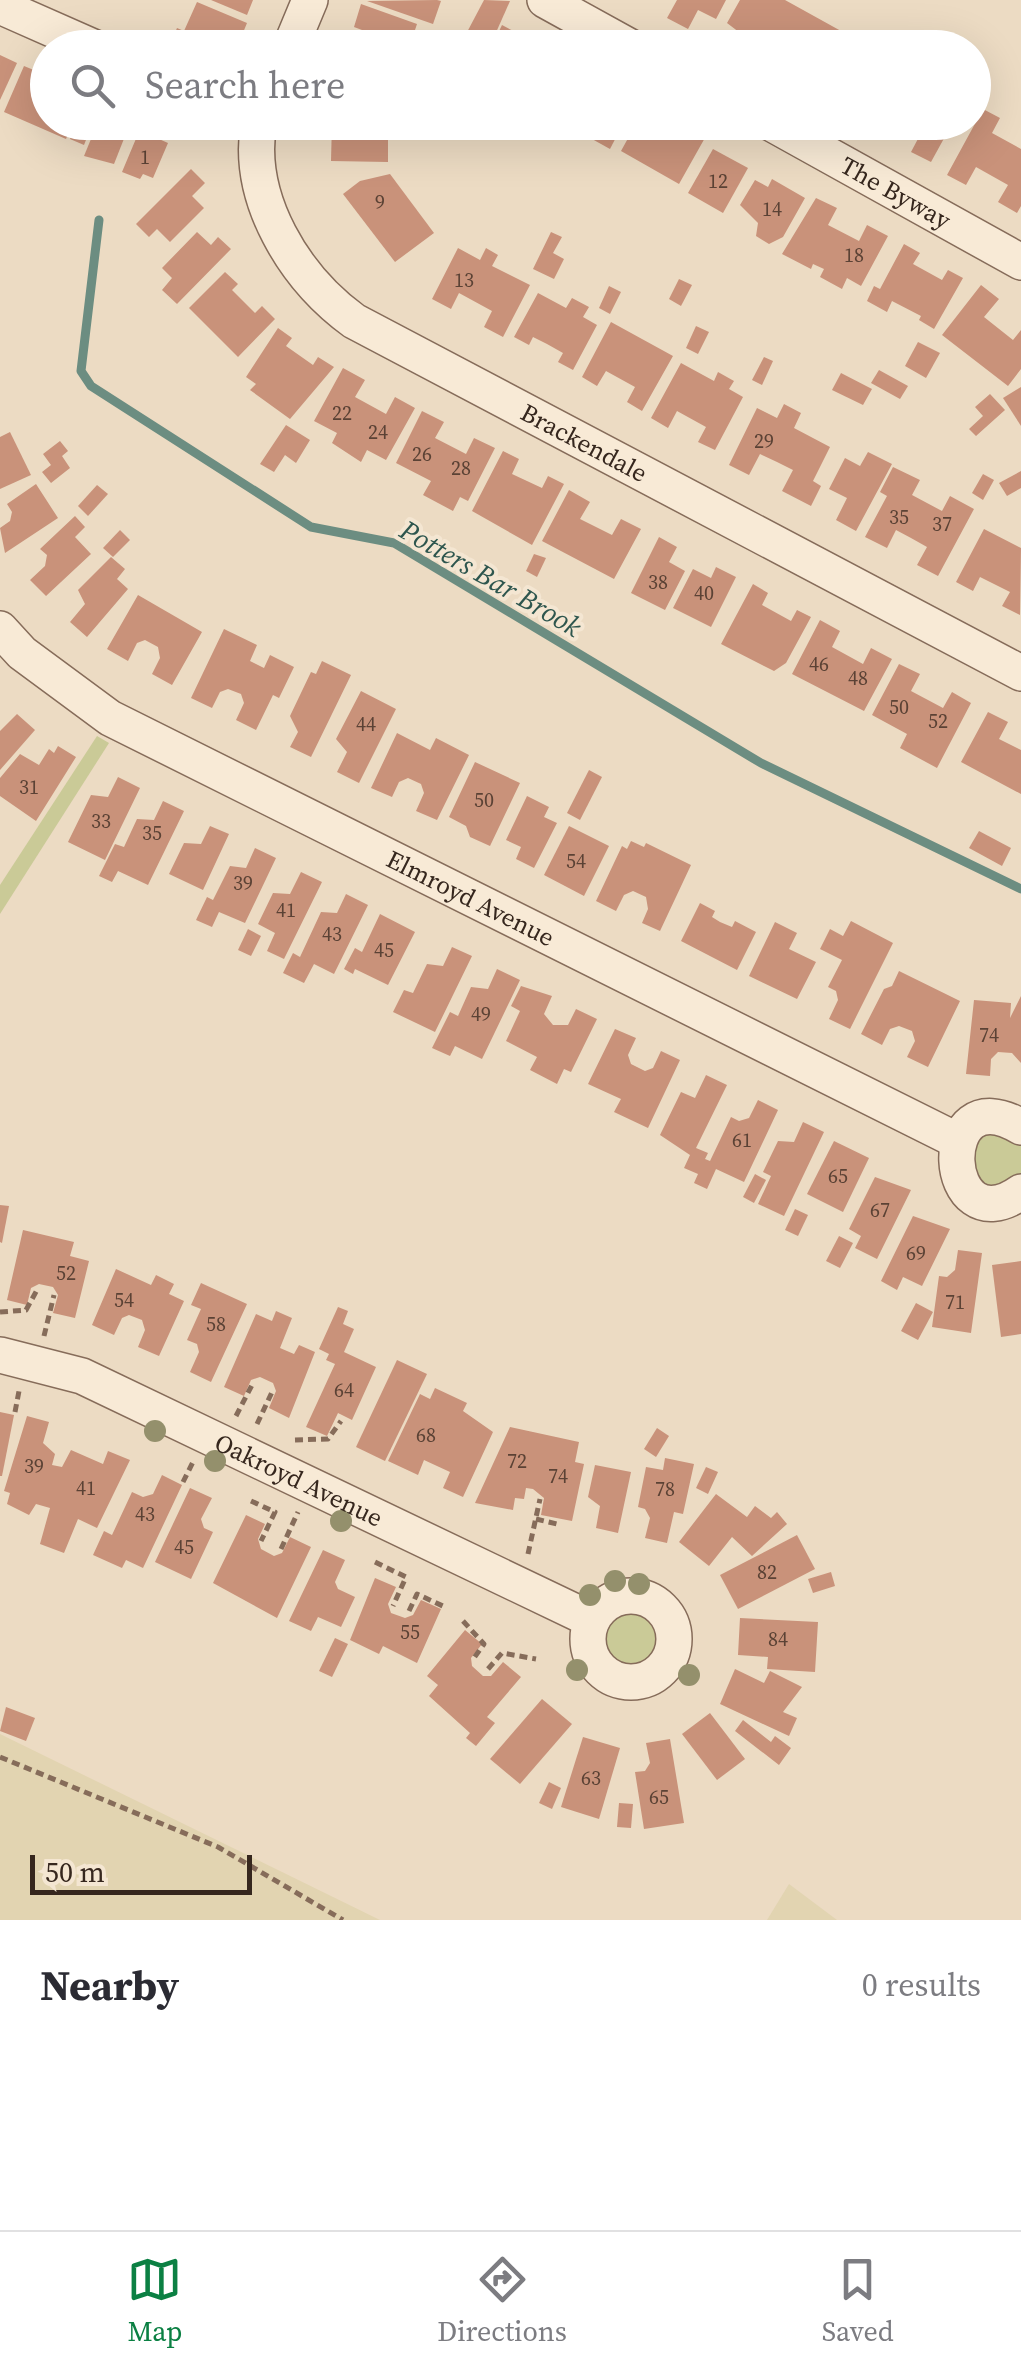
<!DOCTYPE html>
<style>
:root{--surface:#fff;--page:#f7f7f7;--text:#2b2b33;--muted:#7c7c81;--line:#e1e1e2;--accent:#0b8043}
body{margin:0;font-family:"Source Serif 4",serif;background:var(--page);color:var(--text)}
.scale{position:absolute;left:30px;bottom:25px;width:222px;box-sizing:border-box;padding-left:10px;border:5px solid #36271e;border-top:0;font-size:28px;line-height:35px;white-space:nowrap;color:#36271e;-webkit-text-stroke:8px #f4e6d2;paint-order:stroke}
.list{margin:0;padding:0;list-style:none}
h2{display:flex;justify-content:space-between;align-items:center;height:130px;margin:0;padding:0 40px;font-size:42px}
h2 small{font-size:32px;font-weight:400;color:var(--muted)}
.icon{flex:none;width:55px;height:55px;fill:none;stroke:currentColor;stroke-width:2;stroke-linecap:round;stroke-linejoin:round}
.map{position:relative;flex:none;width:1021px;height:1920px;overflow:hidden}
.search{position:absolute;background:var(--surface);box-shadow:0 10px 40px #0002;left:30px;right:30px;top:30px;height:110px;display:flex;align-items:center;gap:25px;box-sizing:border-box;padding:0 35px;border-radius:55px;color:var(--muted);font-size:38px}
.sheet{height:310px;background:var(--surface)}
nav{display:flex;justify-content:space-around;align-items:center;box-sizing:border-box;height:140px;border-top:2px solid var(--line);background:var(--surface);font-size:28px;color:var(--muted)}
nav a{display:grid;justify-items:center;gap:5px}
nav .on{color:var(--accent)}
.map>svg:first-child{display:block}
.farmland{fill:#e2d4b1}
.green{fill:#caca97}
.lines{fill:none;stroke-linecap:round;stroke-linejoin:round}
.stream{stroke:#6c8d81;stroke-width:9}
.building{fill:#c9927a}
.minor-casing{stroke:#866c5a;stroke-width:38}
.path{stroke:#866c5a;stroke-width:5;stroke-dasharray:8 5;stroke-linecap:butt}
.minor{stroke:#f8ead6;stroke-width:35}
.tree{fill:#94906c}
.labels{text-anchor:middle;dominant-baseline:central;stroke-width:8;stroke-linejoin:round;paint-order:stroke}
.number-label{font-size:20px;fill:#5b4235}
.street-label{font-size:25px;fill:#36271e;stroke:#f4e6d2}
.water-label{font-size:28px;font-style:italic;fill:#2e564e;stroke:#f4e6d2}
</style>
<div class="map">
<svg width="1021" height="1920" viewBox="0 0 1021 1920">
<rect width="100%" height="100%" fill="#ecdbc3"/>
<g class="farmland">
<path d="M0 1734 380 1920H0Z"/>
<path d="M789 1884 837 1920H767Z"/>
</g>
<g class="green">
<path d="M97 736 109 743 0 914V885Z"/>
<path d="M984 1132 1021 1144V1175L1003 1189 975 1181 970 1145Z"/>
<circle cx="630" cy="1642" r="31"/>
</g>
<g class="lines">
<path class="stream" d="M99 220 81 371 91 386 311 527 394 543 761 763 1021 889"/>
</g>
<g class="building">
<path d="M211 0H253L247 15Z"/>
<path d="M437 0 441 1 433 24 367 1Z"/>
<path d="M484 0 510 1 490 46 465 36Z"/>
<path d="M677 0H726L716 19 698 10 688 29 667 18Z"/>
<path d="M740 0H785L841 31 832 48H776L780 37 774 48H749L752 42 727 23Z"/>
<path d="M197 2 247 23 240 40 230 35 225 48 170 45 177 28 184 31Z"/>
<path d="M361 4 417 24 409 48H373L370 33 354 27Z"/>
<path d="M502 25 545 48H491Z"/>
<path d="M845 35 869 48H838Z"/>
<path d="M0 55 17 63 0 100Z"/>
<path d="M24 66 41 73 37 81 48 86V122H73L66 139 4 112Z"/>
<path d="M983 109 1000 118 992 133 1021 149V206L1017 213 998 202 1008 185 976 167 966 185 947 175Z"/>
<path d="M77 122H93L84 145 70 139Z"/>
<path d="M98 122 129 126 114 164 84 156Z"/>
<path d="M143 122 165 123 159 139 168 143 153 178 143 174 140 179 122 172Z"/>
<path d="M332 122 388 123V162L331 161Z"/>
<path d="M530 122H558L551 134Z"/>
<path d="M578 122H624L610 149 574 129Z"/>
<path d="M637 122H657L683 140 690 127 706 136 679 184 621 151Z"/>
<path d="M858 122H887L880 135Z"/>
<path d="M896 122H953L931 162 911 152 920 135Z"/>
<path d="M713 149 748 168 723 213 688 193Z"/>
<path d="M191 169 205 183 192 196 204 208 170 242 157 229 149 237 136 224Z"/>
<path d="M390 174 434 233 395 262 343 194 360 181Z"/>
<path d="M772 179 805 198 783 237 769 244 756 236 758 223 740 205 755 180 768 187Z"/>
<path d="M816 198 837 208 828 225 859 241 867 225 888 236 861 286 847 278 842 289 820 277 824 269 813 264 811 269 782 254Z"/>
<path d="M197 232 211 245 218 237 231 249 177 304 162 290 172 278 162 268Z"/>
<path d="M551 232 562 237 553 253 564 259 554 279 533 269Z"/>
<path d="M904 244 920 253 913 264 942 280 948 270 963 278 934 329 919 320 921 316 892 301 887 312 867 301 874 286 880 289Z"/>
<path d="M458 248 480 260 486 248 498 255 492 266 530 285 503 337 484 327 492 311 459 293 451 309 432 299Z"/>
<path d="M225 272 238 284 232 290 255 313 262 306 275 319 238 357 189 308Z"/>
<path d="M679 279 692 285 681 306 669 299Z"/>
<path d="M981 285 999 299 984 317 1013 340 1021 330V369L1008 386 942 335Z"/>
<path d="M609 286 621 292 610 314 599 308Z"/>
<path d="M538 293 566 308 572 298 589 307 583 317 597 325 573 370 558 362 563 353 547 344 533 337 529 345 514 337Z"/>
<path d="M611 322 673 356 642 411 627 402 635 387 606 371 597 386 582 377Z"/>
<path d="M696 326 709 332 698 354 686 348Z"/>
<path d="M278 328 292 338 286 346 313 365 318 357 334 367 290 419 250 390 256 384 246 377Z"/>
<path d="M918 342 940 353 926 378 905 366Z"/>
<path d="M764 357 773 361 762 385 752 380Z"/>
<path d="M681 363 714 381 718 372 734 381 729 389 743 397 715 450 698 442 706 427 677 411 668 428 651 418Z"/>
<path d="M343 368 365 380 355 397 386 414 395 397 415 408 386 460 367 450 361 462 332 443 337 433 314 421Z"/>
<path d="M879 370 908 386 900 399 871 383Z"/>
<path d="M841 373 872 389 863 405 832 390Z"/>
<path d="M1021 387V426L1003 398Z"/>
<path d="M990 394 1005 410 976 436 969 429 983 416 975 407Z"/>
<path d="M784 404 801 413 794 428 830 447 813 481 821 486 811 506 782 491 793 470 777 462 760 454 749 475 729 465 757 408 777 418Z"/>
<path d="M422 411 444 422 435 438 466 454 474 438 495 448 468 501 460 497 453 511 423 495 431 481 396 463Z"/>
<path d="M286 425 310 440 296 463 285 455 274 472 260 464Z"/>
<path d="M10 432 31 475 0 489V437Z"/>
<path d="M60 441 68 451 62 456 70 468 51 483 42 472 51 465 43 454Z"/>
<path d="M503 451 519 459 512 474 542 488 548 476 564 484 532 545 472 511Z"/>
<path d="M868 452 892 464 856 531 836 520 847 498 829 489 845 458 860 466Z"/>
<path d="M893 467 920 480 912 495 942 511 950 496 974 509 938 576 917 565 927 547 911 538 896 530 887 548 865 537 887 496 880 492Z"/>
<path d="M1021 471V488L1007 496 999 483Z"/>
<path d="M983 474 994 480 983 500 972 493Z"/>
<path d="M36 484 58 518 5 553 0 528 10 521 12 512 7 504Z"/>
<path d="M97 485 108 494 88 516 78 506Z"/>
<path d="M569 490 590 502 580 519 612 535 621 519 641 529 614 579 542 541Z"/>
<path d="M75 516 85 527 75 537 91 554 46 596 30 580 45 566 47 555 40 549Z"/>
<path d="M984 529 1021 548 1020 615 1002 606 1010 592 980 577 973 591 956 582Z"/>
<path d="M120 530 130 540 113 557 103 548Z"/>
<path d="M659 537 677 547 669 562 685 571 665 610 631 593Z"/>
<path d="M534 554 546 558 537 577 526 571Z"/>
<path d="M111 557 125 569 117 579 128 589 87 637 70 622 85 604 78 590Z"/>
<path d="M716 567 736 577 711 627 673 608 693 569 711 578Z"/>
<path d="M753 584 768 593 762 605 791 621 797 610 811 617 786 663 774 671 721 644Z"/>
<path d="M138 595 202 632 172 685 152 674 160 658 158 647 145 640 137 643 128 661 107 649Z"/>
<path d="M820 620 840 631 832 647 863 664 871 648 892 659 864 711 792 674Z"/>
<path d="M224 629 257 645 250 661 264 668 270 655 294 667 279 698 273 695 256 730 236 720 244 703 241 694 228 689 220 692 212 708 191 698Z"/>
<path d="M322 661 351 675 311 757 290 747 298 732 290 716 311 672 316 674Z"/>
<path d="M899 664 920 674 911 691 943 708 952 692 971 703 937 768 900 748 907 734 872 715Z"/>
<path d="M361 691 396 709 359 783 337 772 347 752 336 739Z"/>
<path d="M988 712 1008 722 999 739 1021 750V794L961 762Z"/>
<path d="M17 714 35 730 0 770V731Z"/>
<path d="M397 733 430 750 436 738 469 755 437 820 416 811 424 793 421 784 408 778 399 782 392 797 371 788Z"/>
<path d="M58 746 76 757 36 821 0 796V778L20 754 39 765 49 749 54 753Z"/>
<path d="M475 762 520 783 490 846 470 837 466 826 449 817Z"/>
<path d="M589 770 602 777 580 820 567 813Z"/>
<path d="M118 777 140 788 105 860 68 842 91 795 108 797Z"/>
<path d="M527 796 549 807 544 817 557 823 534 868 516 859 521 847 506 840Z"/>
<path d="M163 801 184 811 148 885 118 871 112 882 99 876 115 844 124 847 137 819 154 820Z"/>
<path d="M210 826 229 834 203 890 169 874 184 843 201 844Z"/>
<path d="M569 826 609 846 584 896 544 875Z"/>
<path d="M979 831 1011 848 1002 866 969 848Z"/>
<path d="M631 841 644 847 646 843 691 865 660 931 642 923 648 909 646 897 633 891 624 895 616 911 596 901 622 846 627 849Z"/>
<path d="M255 848 276 858 245 923 219 912 212 927 196 920 207 897 213 900 230 866 246 868Z"/>
<path d="M301 872 322 882 284 959 267 951 275 933 258 924 273 893 290 894Z"/>
<path d="M346 894 368 905 334 974 314 964 304 983 283 973 293 953 300 957 321 912 337 913Z"/>
<path d="M700 903 715 911 712 917 720 922 732 927 735 921 756 932 737 970 681 941Z"/>
<path d="M380 914 415 932 388 985 355 969 353 974 344 969 355 948 362 952Z"/>
<path d="M851 921 893 943 850 1029 829 1019 838 1000 836 991 828 987 842 960 820 949 830 929 843 936Z"/>
<path d="M775 922 797 933 789 949 816 962 797 999 749 976Z"/>
<path d="M248 929 261 936 251 956 238 950Z"/>
<path d="M452 947 472 956 435 1032 393 1012 404 990 413 993 427 964 443 966Z"/>
<path d="M497 969 520 980 482 1059 455 1046 450 1056 432 1048 450 1012 458 1016 471 987 488 989Z"/>
<path d="M899 971 960 1001 928 1067 907 1057 915 1041 912 1031 899 1026 890 1029 882 1045 861 1034 884 989 892 986Z"/>
<path d="M521 986 552 996 544 1014 553 1025H568L576 1009 597 1019 571 1072 564 1069 557 1084 530 1070 537 1057 506 1041 520 1011 511 1006Z"/>
<path d="M1021 996V1063L1012 1053 998 1052 991 1059 990 1076 966 1074 974 1000 1011 1003 1010 1018Z"/>
<path d="M615 1029 636 1038 628 1055 631 1064 645 1071 653 1068 661 1051 680 1060 648 1128 614 1112 621 1099 588 1084Z"/>
<path d="M706 1075 727 1085 696 1148 708 1153 705 1159 710 1161 731 1117 739 1121 749 1118 758 1100 778 1110 744 1182 716 1169 707 1189 694 1183 698 1174 684 1168 690 1155 660 1135 681 1092 695 1098Z"/>
<path d="M803 1122 824 1132 784 1216 758 1204 771 1176 763 1172 778 1141 794 1142Z"/>
<path d="M834 1141 869 1158 843 1212 807 1194Z"/>
<path d="M755 1174 766 1180 754 1203 743 1197Z"/>
<path d="M875 1177 911 1190 877 1259 855 1248 861 1236 849 1229Z"/>
<path d="M0 1205 9 1206 2 1243 0 1242Z"/>
<path d="M795 1209 808 1215 798 1236 785 1230Z"/>
<path d="M913 1216 950 1229 922 1286 903 1277 897 1290 881 1281Z"/>
<path d="M23 1230 74 1242 70 1256 89 1261 75 1318 53 1313 58 1295 53 1287 39 1284 31 1288 27 1305 7 1300Z"/>
<path d="M839 1236 853 1243 840 1268 826 1261Z"/>
<path d="M958 1250 982 1253 971 1333 932 1327 939 1276 947 1277 955 1270Z"/>
<path d="M1021 1261V1334L1001 1337 992 1265Z"/>
<path d="M116 1269 151 1285 156 1275 174 1284 169 1294 184 1301 159 1356 138 1347 145 1330 142 1320 129 1315 122 1318 114 1335 92 1325Z"/>
<path d="M201 1283 247 1304 211 1382 190 1372 199 1352 197 1344 187 1340 201 1309 191 1305Z"/>
<path d="M916 1303 933 1312 918 1340 901 1331Z"/>
<path d="M338 1307 348 1311 343 1324 354 1329 344 1352 376 1367 352 1420 338 1413 327 1436 306 1427 335 1364 326 1360 329 1354 319 1349Z"/>
<path d="M276 1311 292 1318 280 1348 294 1354 299 1345 315 1352 289 1418 269 1408 276 1391 273 1383 260 1377 251 1380 244 1396 224 1387 256 1314 272 1321Z"/>
<path d="M397 1360 427 1374 385 1461 356 1447Z"/>
<path d="M435 1388 467 1403 463 1411 493 1432 463 1497 443 1488 450 1472 424 1460 418 1475 388 1461 420 1394 430 1399Z"/>
<path d="M0 1412 14 1415 2 1476H0Z"/>
<path d="M27 1416 49 1422 43 1443 55 1454 52 1465 62 1467 71 1450 103 1464 108 1451 130 1460 97 1528 78 1519 64 1553 40 1544 50 1508 36 1504 29 1515 7 1504 10 1493 4 1491Z"/>
<path d="M510 1427 579 1442 575 1462 584 1464 572 1521 541 1515 544 1498 533 1489 526 1488 524 1499 515 1498 513 1510 475 1503Z"/>
<path d="M657 1428 669 1436 656 1457 644 1449Z"/>
<path d="M665 1458 694 1464 683 1514 674 1512 667 1543 645 1538 650 1518 645 1509 638 1507 646 1467 663 1470Z"/>
<path d="M595 1465 631 1472 618 1533 596 1528 600 1506 588 1497Z"/>
<path d="M706 1467 718 1472 708 1494 696 1488Z"/>
<path d="M162 1475 182 1485 143 1568 126 1560 122 1568 93 1555 104 1531 112 1535 132 1492 143 1497 153 1494Z"/>
<path d="M190 1488 212 1498 201 1519 204 1528 213 1532 191 1579 155 1562Z"/>
<path d="M716 1494 747 1517 755 1506 771 1518 777 1512 787 1524 752 1556 732 1537 709 1566 679 1542Z"/>
<path d="M246 1515 265 1524 258 1539 261 1549 274 1556 282 1553 290 1537 311 1547 277 1618 213 1583Z"/>
<path d="M797 1535 815 1569 738 1609 720 1575Z"/>
<path d="M323 1550 345 1560 335 1582 338 1589 355 1597 341 1627 318 1617 311 1631 289 1621Z"/>
<path d="M831 1572 835 1586 813 1593 808 1579Z"/>
<path d="M375 1578 396 1587 388 1604 391 1613 405 1618 413 1615 421 1600 441 1609 417 1663 383 1646 379 1654 350 1640Z"/>
<path d="M740 1618 818 1622 815 1672 767 1669 768 1657 738 1655Z"/>
<path d="M465 1630 482 1644 471 1658 472 1666 483 1676H491L503 1662 521 1677 487 1717 495 1723 476 1746 466 1738 470 1733 429 1696 438 1685 427 1676Z"/>
<path d="M335 1638 348 1644 332 1677 319 1671Z"/>
<path d="M735 1669 764 1683 770 1671 802 1687 783 1712 797 1718 789 1736 720 1704Z"/>
<path d="M542 1699 572 1724 520 1784 490 1759Z"/>
<path d="M6 1707 35 1718 26 1741 0 1731Z"/>
<path d="M710 1713 745 1759 717 1780 682 1734Z"/>
<path d="M743 1720 771 1742 775 1736 791 1748 779 1765 735 1731Z"/>
<path d="M583 1737 620 1748 599 1819 561 1807Z"/>
<path d="M670 1739 684 1823 644 1829 635 1772 645 1771 650 1763 646 1743Z"/>
<path d="M549 1782 561 1788 552 1809 539 1803Z"/>
<path d="M619 1803 633 1804 631 1828 617 1827Z"/>
</g>
<g class="lines">
<defs>
<g id="minor">
<path d="M545 0 632 48"/>
<path d="M0 6 95 48"/>
<path d="M290 48 310 0"/>
<path id="s1" d="M259 122C245 199 295 278 354 321L1021 673"/>
<path id="s2" d="M769 122 1021 262"/>
<path id="s3" d="M0 629 22 653 110 718 958 1141"/>
<path d="M1021 1127C931 1073 940 1249 1021 1192"/>
<path id="s4" d="M0 1355 82 1376 592 1620"/>
<circle cx="631" cy="1639" r="43"/>
</g>
</defs>
<use href="#minor" class="minor-casing"/>
<g class="path">
<path d="M231 44 236 48"/>
<path d="M0 1312 26 1310 37 1290"/>
<path d="M44 1336 54 1295"/>
<path d="M15 1412 19 1391"/>
<path d="M236 1416 253 1383"/>
<path d="M257 1424 273 1390"/>
<path d="M295 1440 328 1439 341 1421"/>
<path d="M183 1482 193 1462"/>
<path d="M251 1501 275 1512 261 1541"/>
<path d="M536 1519 561 1525"/>
<path d="M281 1549 298 1512"/>
<path d="M528 1554 540 1499"/>
<path d="M375 1562 406 1577 393 1606"/>
<path d="M409 1611 417 1594 445 1607"/>
<path d="M463 1621 484 1644 474 1658"/>
<path d="M488 1669 502 1653 536 1659"/>
<path d="M0 1757 218 1847 343 1920"/>
</g>
<use href="#minor" class="minor"/>
</g>
<g class="tree">
<circle cx="155" cy="1431" r="11"/>
<circle cx="215" cy="1461" r="11"/>
<circle cx="341" cy="1521" r="11"/>
<circle cx="615" cy="1581" r="11"/>
<circle cx="639" cy="1584" r="11"/>
<circle cx="590" cy="1595" r="11"/>
<circle cx="577" cy="1670" r="11"/>
<circle cx="689" cy="1675" r="11"/>
</g>
<g class="labels">
<g class="number-label">
<text x="145" y="157">1</text>
<text x="718" y="181">12</text>
<text x="380" y="202">9</text>
<text x="772" y="209">14</text>
<text x="854" y="255">18</text>
<text x="464" y="280">13</text>
<text x="342" y="413">22</text>
<text x="378" y="432">24</text>
<text x="764" y="441">29</text>
<text x="422" y="454">26</text>
<text x="461" y="468">28</text>
<text x="899" y="517">35</text>
<text x="942" y="524">37</text>
<text x="658" y="582">38</text>
<text x="704" y="593">40</text>
<text x="819" y="664">46</text>
<text x="858" y="678">48</text>
<text x="899" y="707">50</text>
<text x="938" y="721">52</text>
<text x="366" y="724">44</text>
<text x="29" y="787">31</text>
<text x="484" y="800">50</text>
<text x="101" y="821">33</text>
<text x="152" y="833">35</text>
<text x="576" y="861">54</text>
<text x="243" y="883">39</text>
<text x="286" y="910">41</text>
<text x="332" y="934">43</text>
<text x="384" y="950">45</text>
<text x="481" y="1014">49</text>
<text x="989" y="1035">74</text>
<text x="742" y="1140">61</text>
<text x="838" y="1176">65</text>
<text x="880" y="1210">67</text>
<text x="916" y="1253">69</text>
<text x="66" y="1273">52</text>
<text x="124" y="1300">54</text>
<text x="955" y="1302">71</text>
<text x="216" y="1324">58</text>
<text x="344" y="1390">64</text>
<text x="426" y="1435">68</text>
<text x="517" y="1461">72</text>
<text x="34" y="1466">39</text>
<text x="558" y="1476">74</text>
<text x="86" y="1488">41</text>
<text x="665" y="1489">78</text>
<text x="145" y="1514">43</text>
<text x="184" y="1547">45</text>
<text x="767" y="1572">82</text>
<text x="410" y="1632">55</text>
<text x="778" y="1639">84</text>
<text x="591" y="1778">63</text>
<text x="659" y="1797">65</text>
</g>
<g class="street-label">
<text stroke="none"><textPath href="#s2" startOffset="145">The Byway</textPath></text>
<text stroke="none"><textPath href="#s1" startOffset="492">Brackendale</textPath></text>
<text stroke="none"><textPath href="#s3" startOffset="545">Elmroyd Avenue</textPath></text>
<text stroke="none"><textPath href="#s4" startOffset="325">Oakroyd Avenue</textPath></text>
</g>
<g class="water-label">
<text transform="translate(491 578) rotate(30)">Potters Bar Brook</text>
</g>
</g>
</svg>
<div class="scale">50 m</div>
<div class="search"><svg class="icon" aria-label="search" viewBox="0 0 24 24"><circle cx="10" cy="10" r="6"/><path d="M15 15l6 6"/></svg>Search here</div>
</div>
<section class="sheet">
<h2>Nearby<small>0 results</small></h2>
<ul class="list">
</ul>
</section>
<nav>
<a class="on"><svg class="icon" aria-label="map" viewBox="0 0 24 24"><path d="M3 6l6-2 6 2 6-2v14l-6 2-6-2-6 2zM9 4v14M15 6v14"/></svg>Map</a>
<a><svg class="icon" aria-label="directions" viewBox="0 0 24 24"><path d="M12 3l9 9-9 9-9-9zM9 14v-3h6M13 9l2 2-2 2"/></svg>Directions</a>
<a><svg class="icon" aria-label="saved" viewBox="0 0 24 24"><path d="M7 4h10v16l-5-4-5 4z"/></svg>Saved</a>
</nav>
